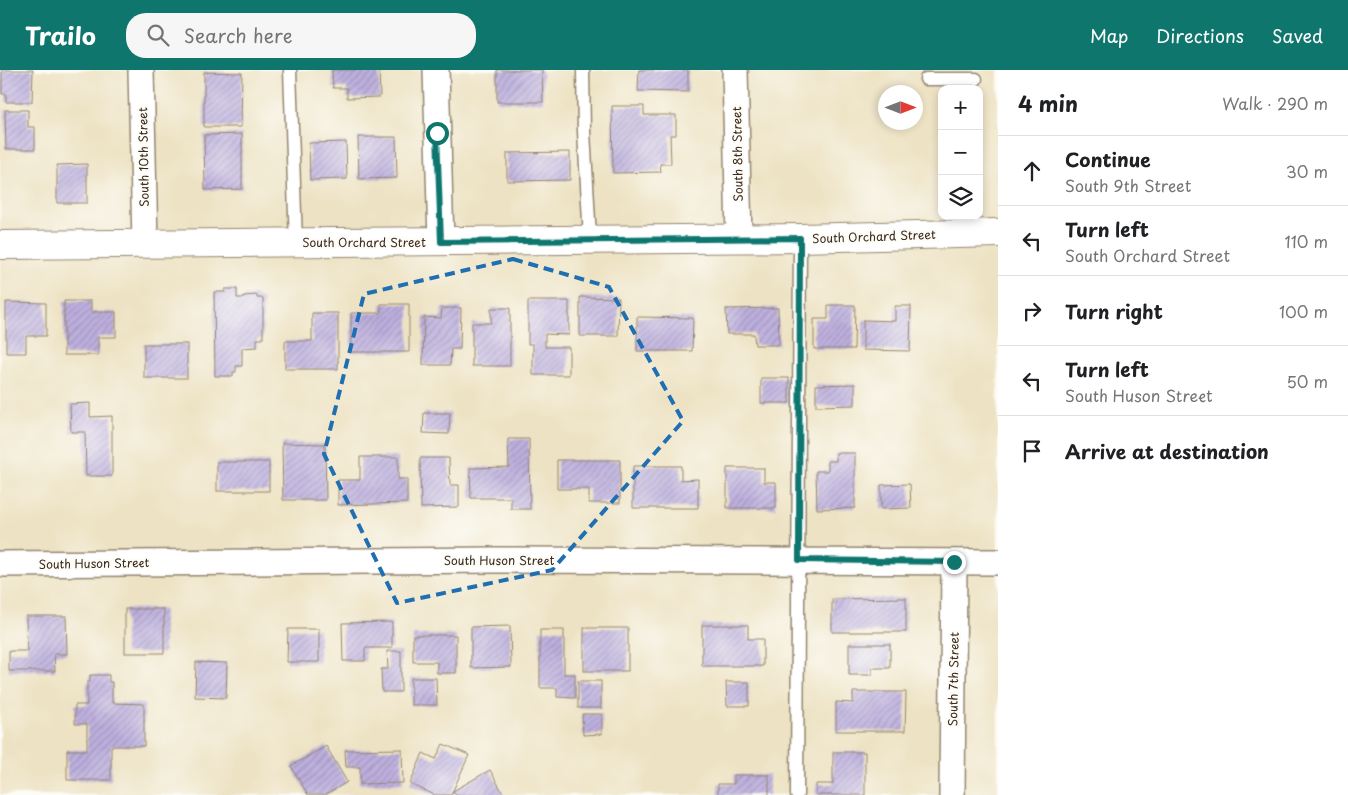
<!DOCTYPE html>
<meta charset="utf-8">
<style>
:root{--surface:#fff;--page:#f6f6f6;--text:#202124;--muted:#757577;--line:#e0e0e0;--accent:#0f766e}
body{margin:0;font-family:"Playpen Sans",sans-serif;background:var(--page);color:var(--text)}
.controls{position:absolute;right:15px;top:15px;display:grid;overflow:hidden;border-radius:10px;box-shadow:0 2px 8px #0003}
.controls button{width:45px;height:45px;display:grid;place-items:center;padding:0;border:0;border-bottom:1px solid var(--line);background:var(--surface);color:var(--text);font:25px sans-serif}
.compass{position:absolute;left:878px;top:15px;width:45px;height:45px;border-radius:50%;background:var(--surface);box-shadow:0 2px 8px #0003;rotate:90deg}
.stop{position:absolute;width:15px;height:15px;margin:-11px;border:4px solid #0f766e;border-radius:50%;background:#fff}
.stop.end{background:#0f766e;border-color:#fff;box-shadow:0 1px 5px #0008}
.list{margin:0;padding:0;list-style:none}
h2{display:flex;justify-content:space-between;align-items:center;height:65px;margin:0;padding:0 20px;font-size:21px}
h2 small{font-size:16px;font-weight:400;color:var(--muted)}
.list li{display:grid;grid-template-columns:32px 1fr auto;gap:15px;align-items:center;box-sizing:border-box;height:70px;padding:0 20px;border-top:1px solid var(--line)}
.list b{display:block;font-size:19px;white-space:nowrap}
.list p{margin:0;font-size:16px;white-space:nowrap;color:var(--muted)}
.list em{font-size:16px;font-style:normal;color:var(--muted)}
.icon{flex:none;width:28px;height:28px;fill:none;stroke:currentColor;stroke-width:2;stroke-linecap:round;stroke-linejoin:round}
.map{position:relative;flex:none;width:998px;height:725px;overflow:hidden}
header{display:flex;align-items:center;gap:30px;box-sizing:border-box;height:70px;padding:0 25px;background:var(--accent);color:#fff}
header strong{font-size:24px}
nav{display:flex;gap:28px;margin-inline-start:auto;font-size:18px}
.search{width:350px;height:45px;background:var(--page);display:flex;align-items:center;gap:12px;box-sizing:border-box;padding:0 18px;border-radius:20px;color:var(--muted);font-size:19px}
main{display:flex}
aside{flex:1;background:var(--surface)}
.map>svg:first-child{display:block}
.building{fill:url(#building-hatch)}
.lines{fill:none;stroke-linecap:round;stroke-linejoin:round}
.lane-casing{stroke:#948670;stroke-width:15}
.street-casing{stroke:#948670;stroke-width:28}
.secondary-casing{stroke:#948670;stroke-width:30}
.lane{stroke:#fff;stroke-width:12}
.street{stroke:#fff;stroke-width:25}
.secondary{stroke:#fff;stroke-width:28}
.route{stroke:#0f766e;stroke-width:6}
.marked{fill:none;stroke:#1f6fb2;stroke-width:4;stroke-dasharray:10 6;stroke-linejoin:round}
.labels{text-anchor:middle;dominant-baseline:central;stroke-width:4.5;stroke-linejoin:round;paint-order:stroke}
.street-label{font-size:12px;fill:#3b2a1e;stroke:#fdfcf7}
</style>
<header>
<strong>Trailo</strong>
<div class="search"><svg class="icon" aria-label="search" viewBox="0 0 24 24"><circle cx="10" cy="10" r="6"/><path d="M15 15l6 6"/></svg>Search here</div>
<nav><a>Map</a><a>Directions</a><a>Saved</a></nav>
</header>
<main>
<div class="map">
<svg width="998" height="725" viewBox="0 0 998 725">
<defs>
<pattern id="building-hatch" width="6" height="6" patternUnits="userSpaceOnUse" patternTransform="scale(1.25)"><rect width="6" height="6" fill="#bdb0df"/><path d="M-1 1l2-2M0 6l6-6M5 7l2-2" fill="none" stroke="#9b8fb4"/></pattern>
</defs>
<rect width="100%" height="100%" fill="#fdfcf7"/>
<filter id="ink" filterUnits="userSpaceOnUse"><feTurbulence type="fractalNoise" baseFrequency=".02" numOctaves="2"/><feDisplacementMap in="SourceGraphic" scale="10" xChannelSelector="R" yChannelSelector="G"/><feConvolveMatrix kernelMatrix="1 2 1 2 8 2 1 2 1" color-interpolation-filters="sRGB"/></filter>
<filter id="wash" filterUnits="userSpaceOnUse"><feTurbulence type="fractalNoise" baseFrequency=".0096" numOctaves="4" result="noise"/><feDisplacementMap in="SourceGraphic" scale="20" xChannelSelector="R" yChannelSelector="G"/><feGaussianBlur stdDeviation="1.12" result="paint"/><feColorMatrix in="noise" values="0 0 0 0 0 0 0 0 0 0 0 0 0 0 0 0 0 1.4 0 .05"/><feComposite in="paint" operator="in"/></filter>
<g filter="url(#wash)">
<rect width="100%" height="100%" fill="#ede2c3"/>
<g id="blocks">
<g class="building">
<path d="M2 0H33L32 32H6V24H2Z"/>
<path d="M332 0H379L380 27 347 28V18H333Z"/>
<path d="M497 0H542L543 32H497Z"/>
<path d="M639 0H688V22L638 21Z"/>
<path d="M204 2 242 3 241 57H204Z"/>
<path d="M612 36H644V45H676V65H670L671 94H660L661 102 613 103Z"/>
<path d="M5 40H28V57H35V79H6Z"/>
<path d="M242 64V119L205 120 204 65Z"/>
<path d="M358 67H396L397 108 359 109Z"/>
<path d="M346 72 347 109 310 110 309 73Z"/>
<path d="M570 82V110L507 111V83Z"/>
<path d="M87 94V133H57V95Z"/>
<path d="M225 219H237V228H244V226L257 225V228H263V269H257V277L242 278V296H236V302H233V306H215L214 222H225Z"/>
<path d="M580 227 619 228 618 266H580Z"/>
<path d="M64 231H91V242H116V267H98V285H64Z"/>
<path d="M528 231H569V265L545 264V277H569V305H533V274H528Z"/>
<path d="M6 232 46 233V266H26V283H6Z"/>
<path d="M381 234H409V282H351V243H381Z"/>
<path d="M828 235H855L854 279H814V249H828Z"/>
<path d="M895 236H911L910 281 863 280V250L895 251Z"/>
<path d="M442 238H461L460 279H451L450 295H423L424 247 441 248Z"/>
<path d="M491 238H510V296H472V253H491Z"/>
<path d="M778 238 779 275H755L754 264H727L726 239Z"/>
<path d="M312 243H338V299H285V271H312Z"/>
<path d="M637 247 693 248 692 281H637Z"/>
<rect x="144" y="274" width="43" height="34"/>
<rect x="761" y="308" width="28" height="25"/>
<path d="M855 314V335L816 336V315Z"/>
<path d="M90 333V347L112 346V406H86L85 362H71L70 334Z"/>
<path d="M424 343H450L449 364 423 363Z"/>
<path d="M508 369H529L530 439H511V428H471L470 398 509 397Z"/>
<path d="M282 373 325 374 326 430H283Z"/>
<path d="M836 383H855V438L817 439 816 401H828V391H836Z"/>
<path d="M360 387H398V409H407V433L338 435V410H360Z"/>
<path d="M420 388H449L450 415H459V437L421 438Z"/>
<path d="M557 390H620V433H589V419H557Z"/>
<rect x="217" y="392" width="52" height="29"/>
<path d="M633 396H681V410L698 409V438H633Z"/>
<path d="M727 398H764V412H776V438H727Z"/>
<path d="M910 414 911 438 881 439V415Z"/>
<path d="M906 528V562H832V529Z"/>
<rect x="125" y="539" width="39" height="44"/>
<path d="M26 546H66L67 584H54L55 601H9V581H27Z"/>
<path d="M392 552V578H365V591H343L342 553Z"/>
<path d="M702 555H748V569H763V596H702Z"/>
<path d="M510 556 511 597 471 598V557Z"/>
<rect x="584" y="558" width="44" height="43"/>
<path d="M288 559H319V592H287Z"/>
<path d="M540 560H564V604H575V628L557 627V618H540Z"/>
<path d="M413 565H456V603H437V592H413Z"/>
<path d="M849 574H890V598H872V605H849Z"/>
<path d="M387 581H401V622H382L381 599H388Z"/>
<path d="M196 592 227 593 226 628 195 627Z"/>
<path d="M90 605H109V612H112V633L144 634V676H111V710H67V680H87V654H75V635H87V612H90Z"/>
<path d="M411 608H436L437 635H411Z"/>
<rect x="578" y="611" width="23" height="27"/>
<path d="M726 612H749V636H727Z"/>
<path d="M853 622H906L905 661H836V632L853 633Z"/>
<path d="M582 644H602V664L583 665Z"/>
<path d="M443 674 469 685 451 725H435L410 714 423 683 436 689Z"/>
<path d="M326 676 347 712 325 725H308L291 696Z"/>
<path d="M402 679 403 713 360 714V697H346L345 680Z"/>
<path d="M833 682H865V725H816V714H833Z"/>
<path d="M490 700 504 725H456L453 721Z"/>
<path d="M734 705H769V725H718V714H734Z"/>
</g>
</g>
</g>
<g filter="url(#ink)">
<use href="#blocks" fill-opacity="0" stroke="#948670" stroke-width="1"/>
<g class="lines">
<defs>
<g id="lane">
<path d="M290 0 296 173"/>
<path d="M583 0 584 61 590 169"/>
<path d="M926 9H976"/>
<path d="M797 725 800 168"/>
</g>
<g id="street">
<path d="M141 0 145 174"/>
<path d="M436 0 441 172"/>
<path d="M735 0 739 168"/>
<path d="M0 494 496 490 998 492"/>
<path d="M952 725 954 493"/>
</g>
<path id="secondary" d="M0 175 800 168 998 163"/>
</defs>
<use href="#lane" class="lane-casing"/>
<use href="#street" class="street-casing"/>
<use href="#secondary" class="secondary-casing"/>
<use href="#lane" class="lane"/>
<use href="#street" class="street"/>
<use href="#secondary" class="secondary"/>
</g>
</g>
<g class="lines" filter="url(#ink)">
<path class="route" d="M437 63 441 172 800 168 799 490 954 492"/>
</g>
<path class="marked" d="M513 189 609 217 683 351 552 500 397 533 324 384 364 224Z"/>
<g class="labels">
<g class="street-label">
<text transform="translate(737 84) rotate(-91)">South 8th Street</text>
<text transform="translate(143 87) rotate(-91)">South 10th Street</text>
<text transform="translate(874 166) rotate(-2)">South Orchard Street</text>
<text x="364" y="172">South Orchard Street</text>
<text x="499" y="490">South Huson Street</text>
<text transform="translate(94 493) rotate(-1)">South Huson Street</text>
<text transform="translate(953 609) rotate(-89)">South 7th Street</text>
</g>
</g>
</svg>
<div class="controls">
<button>+</button>
<button>−</button>
<button><svg class="icon" aria-label="layers" viewBox="0 0 24 24"><path d="M12 4l9 5-9 5-9-5zM3 14l9 5 9-5"/></svg></button>
</div>
<svg class="compass" viewBox="-18 -18 36 36"><path d="M0-13l5 13h-10z" fill="#e53935"/><path d="M0 13l5-13h-10z" fill="#757577"/></svg>
<div class="stop" style="left:437px;top:63px"></div>
<div class="stop end" style="left:954px;top:492px"></div>
</div>
<aside>
<h2>4 min<small>Walk · 290 m</small></h2>
<ul class="list">
<li><svg class="icon" aria-label="ahead" viewBox="0 0 24 24"><path d="M12 20V5M6 11l6-6 6 6"/></svg><div><b>Continue</b><p>South 9th Street</p></div><em>30 m</em></li>
<li><svg class="icon" aria-label="left" viewBox="0 0 24 24"><path d="M17 20v-9H6M10 6l-5 5 5 5"/></svg><div><b>Turn left</b><p>South Orchard Street</p></div><em>110 m</em></li>
<li><svg class="icon" aria-label="right" viewBox="0 0 24 24"><path d="M7 20v-9h11M14 6l5 5-5 5"/></svg><div><b>Turn right</b></div><em>100 m</em></li>
<li><svg class="icon" aria-label="left" viewBox="0 0 24 24"><path d="M17 20v-9H6M10 6l-5 5 5 5"/></svg><div><b>Turn left</b><p>South Huson Street</p></div><em>50 m</em></li>
<li><svg class="icon" aria-label="arrive" viewBox="0 0 24 24"><path d="M6 21V4h12l-3 4 3 4H6"/></svg><div><b>Arrive at destination</b></div></li>
</ul>
</aside>
</main>
